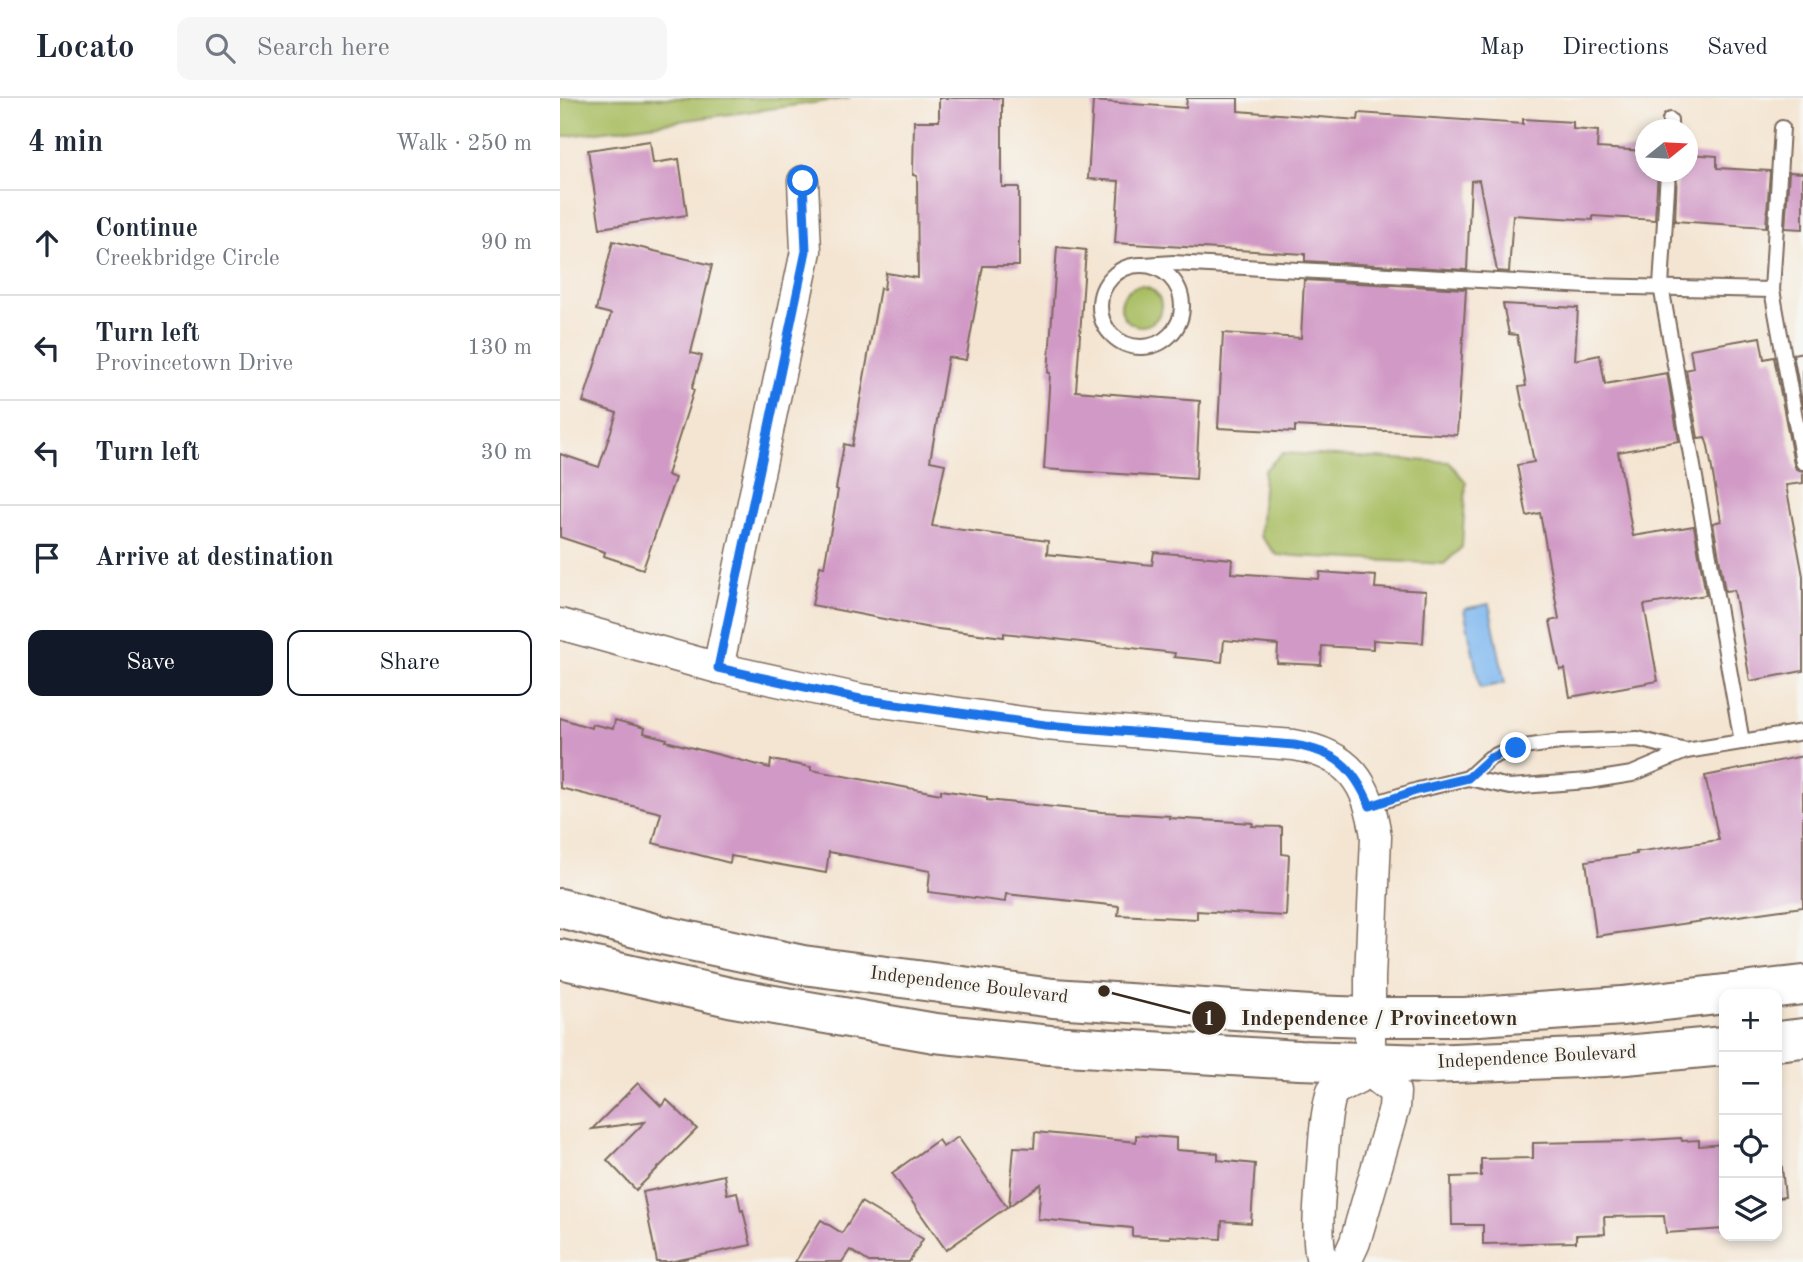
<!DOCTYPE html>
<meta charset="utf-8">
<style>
:root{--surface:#fff;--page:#f6f6f7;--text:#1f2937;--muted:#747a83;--line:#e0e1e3;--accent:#111827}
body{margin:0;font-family:"Old Standard TT",serif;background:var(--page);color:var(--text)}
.controls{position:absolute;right:21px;bottom:21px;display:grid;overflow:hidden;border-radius:14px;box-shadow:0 4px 10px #0003}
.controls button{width:63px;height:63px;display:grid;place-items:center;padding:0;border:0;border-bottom:2px solid var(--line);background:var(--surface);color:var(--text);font:35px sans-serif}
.compass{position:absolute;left:1075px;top:21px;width:63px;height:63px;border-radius:50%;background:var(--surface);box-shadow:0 4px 10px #0003;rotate:72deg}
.stop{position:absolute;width:21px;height:21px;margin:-16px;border:5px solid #1a73e8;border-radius:50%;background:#fff}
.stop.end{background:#1a73e8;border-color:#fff;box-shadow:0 2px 7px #0008}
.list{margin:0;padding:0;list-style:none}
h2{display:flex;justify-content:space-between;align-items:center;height:91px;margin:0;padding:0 28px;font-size:30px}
h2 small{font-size:23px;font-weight:400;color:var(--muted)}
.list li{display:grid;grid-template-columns:46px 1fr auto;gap:21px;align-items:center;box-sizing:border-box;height:105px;padding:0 28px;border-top:2px solid var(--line)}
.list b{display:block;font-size:26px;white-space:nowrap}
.list p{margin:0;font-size:23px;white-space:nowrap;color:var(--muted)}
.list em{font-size:23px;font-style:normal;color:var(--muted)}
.actions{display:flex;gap:14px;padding:21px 28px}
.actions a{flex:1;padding:16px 0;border:2px solid var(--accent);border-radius:14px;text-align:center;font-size:24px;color:var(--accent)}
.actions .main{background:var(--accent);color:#fff}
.icon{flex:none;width:38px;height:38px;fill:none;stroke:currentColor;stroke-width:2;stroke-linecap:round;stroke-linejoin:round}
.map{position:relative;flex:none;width:1243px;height:1164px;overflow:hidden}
header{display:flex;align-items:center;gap:42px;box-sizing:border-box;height:98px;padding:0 35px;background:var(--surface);border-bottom:2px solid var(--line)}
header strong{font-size:33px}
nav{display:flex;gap:38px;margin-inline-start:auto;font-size:24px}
.search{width:490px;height:63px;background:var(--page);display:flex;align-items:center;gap:18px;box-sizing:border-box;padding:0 24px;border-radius:14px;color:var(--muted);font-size:26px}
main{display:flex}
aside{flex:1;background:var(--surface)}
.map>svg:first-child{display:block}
.green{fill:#a9be62;stroke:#727440;stroke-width:2}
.water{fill:#7fb8f0;stroke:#5d7187;stroke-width:2}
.building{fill:#d19ac6}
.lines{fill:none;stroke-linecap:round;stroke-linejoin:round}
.lane-casing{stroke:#7c6b5d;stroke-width:18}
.street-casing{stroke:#7c6b5d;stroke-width:33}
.secondary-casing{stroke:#7c6b5d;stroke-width:42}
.lane{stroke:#fff;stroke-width:14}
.street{stroke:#fff;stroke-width:30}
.secondary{stroke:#fff;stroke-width:38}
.route{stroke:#1a73e8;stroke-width:9}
.labels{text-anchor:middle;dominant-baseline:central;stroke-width:6;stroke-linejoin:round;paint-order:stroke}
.street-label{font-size:19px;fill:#3b2a1e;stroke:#f6f6f2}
.leader{fill:none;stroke:#3b2a1e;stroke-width:2.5}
.callout-dot{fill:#3b2a1e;stroke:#f6f6f2;stroke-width:2.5}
.mark-label{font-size:21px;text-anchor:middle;font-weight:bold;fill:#fff}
.callout-label{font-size:21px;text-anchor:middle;font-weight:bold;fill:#3b2a1e;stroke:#f6f6f2;stroke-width:6;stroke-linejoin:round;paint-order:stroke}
</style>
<header>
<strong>Locato</strong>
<div class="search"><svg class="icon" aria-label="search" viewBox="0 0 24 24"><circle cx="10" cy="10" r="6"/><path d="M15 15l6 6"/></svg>Search here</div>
<nav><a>Map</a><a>Directions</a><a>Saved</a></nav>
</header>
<main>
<aside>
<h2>4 min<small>Walk · 250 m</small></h2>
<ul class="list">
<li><svg class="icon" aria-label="ahead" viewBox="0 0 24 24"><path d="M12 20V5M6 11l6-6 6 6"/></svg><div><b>Continue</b><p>Creekbridge Circle</p></div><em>90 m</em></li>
<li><svg class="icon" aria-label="left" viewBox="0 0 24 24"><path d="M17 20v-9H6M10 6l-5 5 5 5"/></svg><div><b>Turn left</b><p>Provincetown Drive</p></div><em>130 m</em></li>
<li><svg class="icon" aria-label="left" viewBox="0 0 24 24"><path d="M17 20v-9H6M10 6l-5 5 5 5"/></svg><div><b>Turn left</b></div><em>30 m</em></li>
<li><svg class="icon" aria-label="arrive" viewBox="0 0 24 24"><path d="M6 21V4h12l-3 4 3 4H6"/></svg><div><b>Arrive at destination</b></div></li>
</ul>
<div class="actions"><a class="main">Save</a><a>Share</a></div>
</aside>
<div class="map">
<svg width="1243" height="1164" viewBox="0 0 1243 1164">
<rect width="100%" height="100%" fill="#f6f6f2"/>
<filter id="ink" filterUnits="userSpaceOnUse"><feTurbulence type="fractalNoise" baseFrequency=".0143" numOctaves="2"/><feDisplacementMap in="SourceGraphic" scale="14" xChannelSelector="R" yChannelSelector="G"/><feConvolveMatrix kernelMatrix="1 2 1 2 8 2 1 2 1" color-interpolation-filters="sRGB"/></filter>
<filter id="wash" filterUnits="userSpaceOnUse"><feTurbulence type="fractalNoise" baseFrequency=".00686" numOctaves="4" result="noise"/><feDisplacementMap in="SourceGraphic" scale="28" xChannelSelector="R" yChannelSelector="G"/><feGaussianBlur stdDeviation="1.57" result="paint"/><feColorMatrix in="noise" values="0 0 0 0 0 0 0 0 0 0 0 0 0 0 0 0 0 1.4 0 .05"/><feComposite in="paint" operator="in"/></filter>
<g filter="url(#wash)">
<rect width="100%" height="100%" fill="#f4e5d2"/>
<g class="green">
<path d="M0 0H290L0 39Z"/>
<circle cx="581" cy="208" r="20"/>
<path d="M722 355 889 364 906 384 902 449 884 466 717 457 700 438 704 373Z"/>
</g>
<path class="water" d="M929 506 945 585 920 590 904 511Z"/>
<g id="blocks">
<g class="building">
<path d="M379 0H442V89H459V168H423L406 262 388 259 370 363 385 366 372 428 488 443 487 456 592 467 594 454 672 461 671 475 759 481 760 474 816 478 815 490 866 493 863 545 813 542V551L762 548 761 567 717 565 718 547 664 542 662 564 614 559 615 555 444 535V539L370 530 252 507 260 468 264 469 278 392 276 391 284 346 292 348 320 190 324 191 326 175 358 180 357 78 353 77 354 23H379Z"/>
<path d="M627 0H678V13L798 22 799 15 963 26V21L1013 24V31L1038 33 1037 50 1086 53V74H1098L1095 122 1033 118V122L953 117 949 174 937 173 919 82 911 83 907 172 745 163V156L555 145 559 83 528 81 533 3 626 10Z"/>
<path d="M90 43 93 65 119 61 127 117 40 130 28 52Z"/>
<path d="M1128 56 1157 58V70L1210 73 1206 129 1115 123 1117 74H1128Z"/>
<path d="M1229 74 1243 75V131L1225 130Z"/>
<path d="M53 143 152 167 131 255 142 258 132 290 134 292 107 377 115 380 83 471 44 458 45 454 0 439V356L39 369 57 315 23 304 51 216 36 212Z"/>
<path d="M497 149 526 152 516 293 640 303 636 381 484 371 490 275H488Z"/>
<path d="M744 182 906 191 897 337 735 328V334L658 330 663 235 741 240Z"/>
<path d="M943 206 1018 210 1015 262 1040 257 1045 286 1107 275 1119 343 1058 354 1073 438 1134 428 1146 497 1084 507 1098 583 1010 599 1005 571 1000 572 990 523 999 521 980 415 967 418 957 367 974 364 959 289 966 288 957 237 949 236Z"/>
<path d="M1200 239 1204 261 1214 259 1234 366 1236 371 1243 373V385L1226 387 1243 478V573L1190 583 1174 492 1165 493 1153 425 1161 423 1148 348 1145 339 1138 340 1126 272 1133 270 1130 251Z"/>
<path d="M1243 254V310L1233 256Z"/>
<path d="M0 620 31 630 32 626 53 631 55 622 85 630 84 635 107 641 106 643 210 670 211 662 251 669V672L381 696V692L427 699V702L542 714 610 718 609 720 693 725 692 728 722 729V756L729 757 726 818 637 813V821L558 817 559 808 446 796 445 804 368 794 370 773 269 754 266 775 171 758 170 765 93 745 101 715 0 690Z"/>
<path d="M1243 658V809L1036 838 1026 763 1077 756 1076 754 1159 742 1145 678Z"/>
<path d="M78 985 101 1008 107 1002 137 1031 76 1092 47 1062 85 1024 32 1031Z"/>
<path d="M475 1034 576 1044V1037L616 1040V1052L658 1055V1062L695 1066 691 1125 662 1123 661 1141 610 1138V1140L572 1138V1130L478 1121 481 1086 449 1108 454 1049 474 1050Z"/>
<path d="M398 1039 447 1109 386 1152 332 1075 378 1042 383 1049Z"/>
<path d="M1121 1040 1122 1043 1139 1042V1048L1164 1046V1131L1106 1135 1104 1118 1044 1119 1045 1136 1016 1137V1144L923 1146V1127H892L891 1079 921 1078V1061L973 1060V1045L1073 1043Z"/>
<path d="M1217 1050H1220L1225 1099 1217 1100Z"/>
<path d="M164 1077 167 1096 177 1094 181 1113 183 1112 191 1147 109 1164H97L83 1094Z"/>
<path d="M301 1104 363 1141 349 1164H309L290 1152 282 1164H235L261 1122 282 1135Z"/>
</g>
</g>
</g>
<g filter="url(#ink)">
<use href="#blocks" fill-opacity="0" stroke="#7c6b5d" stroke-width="2"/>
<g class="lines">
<defs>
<g id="lane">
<path d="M1222 30 1212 192 1243 364"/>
<path d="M1110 32V22"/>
<path d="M1108 74 1101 188 1182 644"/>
<path d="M584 167 613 165 1027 188 1212 192"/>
<circle cx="581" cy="208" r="41"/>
<path d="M908 680 930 660 941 655 956 650 1000 644 1078 641 1126 653"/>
<path d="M810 707 858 692 908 680 950 689 1028 683 1072 676 1126 653 1243 634"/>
</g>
<g id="street">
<path d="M0 526 158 570 300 601 485 627 734 647C789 656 809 685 816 739L810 880V974"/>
<path d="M158 570 246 153 243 83"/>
<path d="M762 1164C755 1134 760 1100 762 1070 764 1043 765 1018 772 993L810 974"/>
<path d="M786 1164 795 1144 834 1010 835 994 810 974"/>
</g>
<g id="secondary">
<path d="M0 810 102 837 243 867 493 900 750 917 809 919H905L1062 908 1243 887"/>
<path d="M0 861 174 900 375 935 490 947 739 962 869 966 1044 959 1164 948"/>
<path d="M1217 943 1243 940"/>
</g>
</defs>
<use href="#lane" class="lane-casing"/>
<use href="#street" class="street-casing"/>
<use href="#secondary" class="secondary-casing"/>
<use href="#lane" class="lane"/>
<use href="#street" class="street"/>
<use href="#secondary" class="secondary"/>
</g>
</g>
<g class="lines" filter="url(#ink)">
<path class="route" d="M243 83 246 153 158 570 300 601 485 627 734 647C776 654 793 668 810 708L858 692 908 680 930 660 956 650"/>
</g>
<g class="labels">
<g class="street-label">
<text transform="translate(409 888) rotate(7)">Independence Boulevard</text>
<text transform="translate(977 960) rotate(-3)">Independence Boulevard</text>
</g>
</g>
<path class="leader" d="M544 893L649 920"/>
<g class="callout-dot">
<circle cx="544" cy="893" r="7"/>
<circle cx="649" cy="920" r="18"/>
</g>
<g class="mark-label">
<text x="649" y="927">1</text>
</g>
<g class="callout-label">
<text x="819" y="927">Independence / Provincetown</text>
</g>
</svg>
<div class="controls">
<button>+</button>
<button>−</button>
<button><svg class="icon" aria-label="locate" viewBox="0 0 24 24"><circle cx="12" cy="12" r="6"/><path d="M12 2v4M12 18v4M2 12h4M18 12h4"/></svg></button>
<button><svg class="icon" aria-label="layers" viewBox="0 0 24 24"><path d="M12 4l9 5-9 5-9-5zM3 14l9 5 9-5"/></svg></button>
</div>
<svg class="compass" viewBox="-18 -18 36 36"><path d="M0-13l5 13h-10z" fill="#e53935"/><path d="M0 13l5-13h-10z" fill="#747a83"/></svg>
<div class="stop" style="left:243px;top:83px"></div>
<div class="stop end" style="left:956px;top:650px"></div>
</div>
</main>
